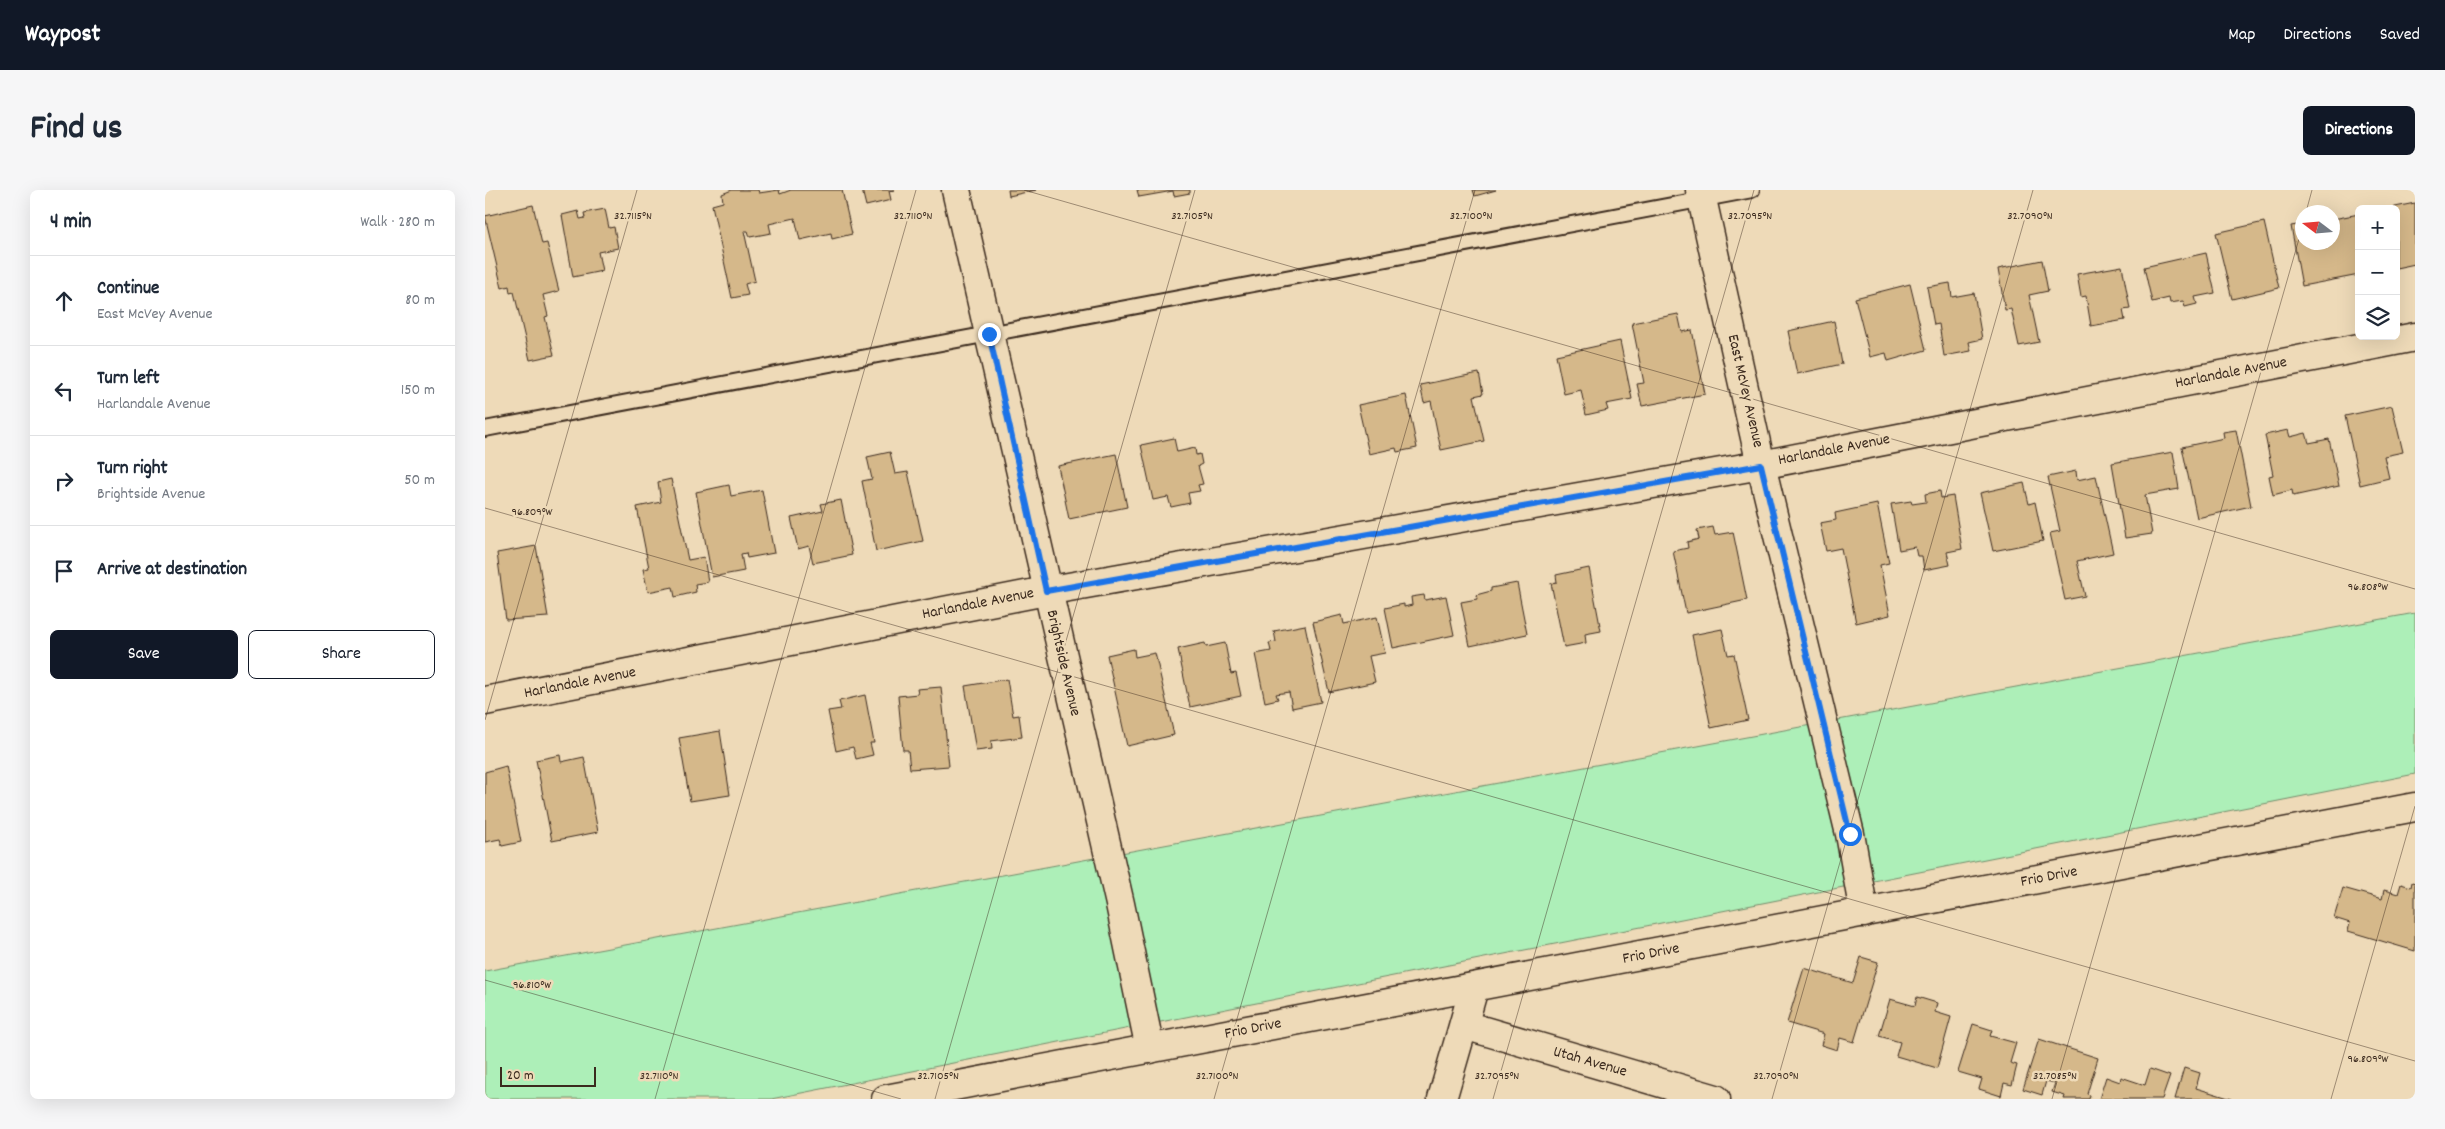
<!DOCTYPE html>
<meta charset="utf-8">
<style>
:root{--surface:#fff;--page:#f6f6f7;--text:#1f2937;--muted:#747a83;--line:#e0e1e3;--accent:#111827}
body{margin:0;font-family:Dekko,sans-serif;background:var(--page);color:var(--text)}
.controls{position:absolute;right:15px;top:15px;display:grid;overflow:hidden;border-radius:8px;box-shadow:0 5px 20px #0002}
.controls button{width:45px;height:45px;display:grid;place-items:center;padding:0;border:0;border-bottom:1px solid var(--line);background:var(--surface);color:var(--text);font:25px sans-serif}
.compass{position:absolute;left:1810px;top:15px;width:45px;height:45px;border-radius:50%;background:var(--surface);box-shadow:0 5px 20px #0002;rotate:286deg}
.scale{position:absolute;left:15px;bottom:12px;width:96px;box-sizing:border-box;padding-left:5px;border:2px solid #3b2a1e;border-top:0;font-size:14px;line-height:18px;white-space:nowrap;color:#3b2a1e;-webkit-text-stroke:4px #eedab8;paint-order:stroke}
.stop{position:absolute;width:15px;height:15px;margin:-11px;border:4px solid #1a73e8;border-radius:50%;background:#fff}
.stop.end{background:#1a73e8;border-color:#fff;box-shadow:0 1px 5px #0008}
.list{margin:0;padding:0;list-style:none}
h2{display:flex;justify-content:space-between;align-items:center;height:65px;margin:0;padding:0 20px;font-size:21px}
h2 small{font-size:16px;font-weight:400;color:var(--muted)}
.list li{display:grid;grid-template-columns:32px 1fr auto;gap:15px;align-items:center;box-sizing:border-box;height:90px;padding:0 20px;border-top:1px solid var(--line)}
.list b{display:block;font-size:19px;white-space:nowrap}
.list p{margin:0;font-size:16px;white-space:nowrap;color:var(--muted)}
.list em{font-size:16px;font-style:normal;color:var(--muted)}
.actions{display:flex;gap:10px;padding:15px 20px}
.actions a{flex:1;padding:11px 0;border:1px solid var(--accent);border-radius:8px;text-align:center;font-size:18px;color:var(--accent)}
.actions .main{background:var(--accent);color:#fff}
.icon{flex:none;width:28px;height:28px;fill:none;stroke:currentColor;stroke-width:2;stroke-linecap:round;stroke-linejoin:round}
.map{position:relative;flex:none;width:1930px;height:909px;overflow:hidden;border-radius:8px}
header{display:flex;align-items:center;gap:30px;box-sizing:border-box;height:70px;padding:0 25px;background:var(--accent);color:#fff}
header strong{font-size:24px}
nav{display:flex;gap:28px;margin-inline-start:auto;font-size:18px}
.intro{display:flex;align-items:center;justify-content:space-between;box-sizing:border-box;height:120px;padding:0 30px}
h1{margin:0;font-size:35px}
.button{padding:12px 22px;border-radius:8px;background:var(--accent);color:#fff;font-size:18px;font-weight:700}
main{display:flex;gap:30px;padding:0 30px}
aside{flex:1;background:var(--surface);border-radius:8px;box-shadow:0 5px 20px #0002}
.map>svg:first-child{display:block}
.green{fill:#adefb8;stroke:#748c6b}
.building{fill:#d5b88a;stroke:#3b2a1e}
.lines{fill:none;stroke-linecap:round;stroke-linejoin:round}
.lane-casing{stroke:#3b2a1e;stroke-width:18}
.street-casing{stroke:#3b2a1e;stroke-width:31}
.secondary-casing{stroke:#3b2a1e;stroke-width:31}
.lane{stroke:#eedab8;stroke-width:14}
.street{stroke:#eedab8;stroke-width:28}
.secondary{stroke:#eedab8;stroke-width:28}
.route{stroke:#1a73e8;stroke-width:6}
.ticks{fill:none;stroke:#3b2a1e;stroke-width:1;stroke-opacity:0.45}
.labels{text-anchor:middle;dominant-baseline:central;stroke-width:5;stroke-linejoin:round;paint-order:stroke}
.street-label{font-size:16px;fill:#3b2a1e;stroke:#eedab8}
.ticks-label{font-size:12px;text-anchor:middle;fill:#3b2a1e;stroke:#eedab8;stroke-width:5;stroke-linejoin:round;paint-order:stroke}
</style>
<header>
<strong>Waypost</strong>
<nav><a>Map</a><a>Directions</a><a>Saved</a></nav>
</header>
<div class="intro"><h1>Find us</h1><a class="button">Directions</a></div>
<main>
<aside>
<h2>4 min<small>Walk · 280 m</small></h2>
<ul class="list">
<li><svg class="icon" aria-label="ahead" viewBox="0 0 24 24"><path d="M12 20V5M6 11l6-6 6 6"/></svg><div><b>Continue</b><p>East McVey Avenue</p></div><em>80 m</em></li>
<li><svg class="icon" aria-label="left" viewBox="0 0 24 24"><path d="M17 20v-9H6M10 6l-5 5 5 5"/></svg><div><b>Turn left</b><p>Harlandale Avenue</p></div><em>150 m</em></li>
<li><svg class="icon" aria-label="right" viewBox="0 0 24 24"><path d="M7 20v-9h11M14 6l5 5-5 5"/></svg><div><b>Turn right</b><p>Brightside Avenue</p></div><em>50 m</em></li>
<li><svg class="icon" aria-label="arrive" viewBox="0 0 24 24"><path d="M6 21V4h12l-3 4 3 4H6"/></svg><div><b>Arrive at destination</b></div></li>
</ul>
<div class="actions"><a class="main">Save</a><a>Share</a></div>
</aside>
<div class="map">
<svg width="1930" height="909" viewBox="0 0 1930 909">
<rect width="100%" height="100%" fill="#eedab8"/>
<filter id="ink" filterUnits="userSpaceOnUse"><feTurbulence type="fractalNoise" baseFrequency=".02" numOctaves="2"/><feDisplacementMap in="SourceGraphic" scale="10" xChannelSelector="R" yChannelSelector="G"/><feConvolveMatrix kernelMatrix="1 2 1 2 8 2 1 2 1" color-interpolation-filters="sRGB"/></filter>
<g filter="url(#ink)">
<path class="green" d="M1930 423V584L286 909H0V781Z"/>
<g class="building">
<path d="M247 0H273L274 3 294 0 295 4 306 0H357L367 44 347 49 346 43 315 50 310 28 284 34 286 43 265 47 263 41H259L270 91 260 94 263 105 247 108 227 15 238 12 237 4Z"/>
<path d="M377 0H409L404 1 406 10 381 16Z"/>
<path d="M523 0H551L524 6Z"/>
<path d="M652 0H705V3L689 6 688 1 654 7Z"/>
<path d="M988 0H1011L990 6Z"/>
<path d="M1930 13V74L1911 78V19H1900Z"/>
<path d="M48 15 57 54 62 53 74 101 58 105 63 126 60 127 69 165 45 170 29 102 25 103 24 96 17 98 0 26Z"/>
<path d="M120 19 124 38 129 37 133 58 113 62 117 81 88 87 77 25 93 21 95 29 100 28 99 23Z"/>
<path d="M1874 24V85L1817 96 1806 36 1818 34V52H1848V29Z"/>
<path d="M1779 32 1794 98 1747 109 1731 43Z"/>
<path d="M1721 63 1730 103 1710 107 1712 114 1700 117 1698 111 1685 113 1684 108 1667 112 1659 77Z"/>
<path d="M1557 70 1563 101 1544 105 1554 152 1534 156 1526 119 1520 120 1513 79Z"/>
<path d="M1637 76 1645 119 1638 120 1640 130 1606 136 1601 106 1596 107 1592 84Z"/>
<path d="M1465 93 1467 107 1489 103 1497 149 1484 152 1486 161 1459 166 1454 134 1449 135 1442 97Z"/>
<path d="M1425 94 1441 160 1403 171 1401 163 1385 167 1370 108Z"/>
<path d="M1193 124 1197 142 1207 140 1220 204 1157 216 1152 194 1159 193 1147 133Z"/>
<path d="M1349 131 1357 174 1312 184 1303 141Z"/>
<path d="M1135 151 1147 209 1121 214 1123 220 1101 225 1096 200 1079 204 1071 165Z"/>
<path d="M994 183 998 204 989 206 999 251 956 260 946 211 939 213 935 195Z"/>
<path d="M921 205 932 258 912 262 911 258 884 264 873 215Z"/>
<path d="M1907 216 1918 262 1899 266 1904 288 1875 295 1860 226Z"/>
<path d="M1751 240 1766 316 1712 328 1697 257 1739 248 1738 242Z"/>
<path d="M1803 240 1805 247 1821 243 1824 253 1844 249 1854 296 1808 306 1807 300 1788 305 1784 286 1788 285 1780 245Z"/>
<path d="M689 248 692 262 710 258 711 265 715 264 717 274 713 276 718 294 713 295 715 301 703 303 705 313 686 317 683 307 668 310 656 255Z"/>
<path d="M405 262 410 284 423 282 438 351 391 361 377 291 387 289 382 267Z"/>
<path d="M1688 262 1694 299 1660 305 1667 344 1640 348 1627 273Z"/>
<path d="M631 264 642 317 584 329 573 276Z"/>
<path d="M1591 281 1592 290 1611 286 1628 363 1592 371 1600 406 1580 410 1565 343 1575 341 1563 287Z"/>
<path d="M186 289 203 370 219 367 223 392 210 394 211 402 190 407 188 397 163 402 158 379 164 378 152 317 176 312 173 292Z"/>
<path d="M1539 293 1544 314 1550 312 1558 351 1508 361 1495 303Z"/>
<path d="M244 295 246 306 277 300 289 363 262 368 261 363 256 364 259 381 227 387 211 302Z"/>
<path d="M1455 301 1456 308 1468 306 1477 359 1462 362 1465 375 1439 380 1437 366H1432L1430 357 1414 360 1406 314 1426 311 1427 314 1441 312 1440 304Z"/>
<path d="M356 310 367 365 328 373 324 356 313 359 306 328 338 321 336 314Z"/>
<path d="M1392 314 1404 373 1395 375 1405 425 1371 433 1356 358 1341 361 1335 333 1351 330 1350 323Z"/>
<path d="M1228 337 1230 345 1248 342 1262 410 1201 423 1188 361 1203 358 1202 352 1214 349 1212 340Z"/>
<path d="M51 356 63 427 21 430 12 363Z"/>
<path d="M1104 378 1116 441 1100 444 1101 453 1079 457 1066 393 1072 392 1071 385Z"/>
<path d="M1032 393 1042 444 985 456 976 412 992 409 991 405 1006 401V398Z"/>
<path d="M939 405 940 410 961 406 969 445 908 458 900 418 919 414V417L927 415 926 407Z"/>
<path d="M857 425 859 434 892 427 900 463 884 466 890 492 844 502 828 432Z"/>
<path d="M820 435 836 512 807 518 804 502 791 504 793 509 780 512 770 464 786 461 784 453 791 452 789 441Z"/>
<path d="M1237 439 1243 465 1249 464 1263 530 1226 538 1207 445Z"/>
<path d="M720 453 721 457 740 453 746 484 751 483 756 506 705 517 693 459Z"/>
<path d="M649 459 650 467 670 463 689 545 642 556 622 465Z"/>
<path d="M522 489 528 526 534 525 537 547 506 551 507 559 491 561 480 496Z"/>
<path d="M456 497 464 576 425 579 423 560H418L413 506 433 504 432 499Z"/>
<path d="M380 505 389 553H385L388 565 371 569 368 557 351 561 343 521 356 519 354 511Z"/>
<path d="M235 541 245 605 205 611 194 548Z"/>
<path d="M75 565 76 572 99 567 113 642 67 651 51 570Z"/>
<path d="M21 576 36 652 17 656 15 649 0 652V582Z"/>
<path d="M1927 692 1930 693V761L1863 741 1865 733 1849 728 1858 698 1897 709 1899 700 1913 704 1916 694 1926 697Z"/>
<path d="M1376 767 1393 772 1369 852 1355 848 1352 860 1336 855 1339 844 1302 833 1319 778 1368 793Z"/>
<path d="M1432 807 1452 813 1450 822 1466 827 1452 878 1411 866 1415 852 1394 846 1405 809 1430 816Z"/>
<path d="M1488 834 1507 840 1505 846 1531 853 1525 873 1532 875 1527 895 1519 893 1516 906 1494 899 1497 889 1473 882Z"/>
<path d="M1554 849 1613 868 1602 904 1605 905 1604 909H1579L1580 906 1567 902 1570 893 1561 891 1557 905 1538 899Z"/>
<path d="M1699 878 1715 883 1711 898 1747 909H1690Z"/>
<path d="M1665 879 1685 886 1677 909H1614L1621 887 1635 892 1636 887 1660 895Z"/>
</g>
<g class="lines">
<defs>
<path id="lane" d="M0 239 1267 0"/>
<g id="street">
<path d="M471 0 635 714 665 859"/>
<path d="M1215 0 1276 275 1365 644 1379 723"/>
<path d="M0 511 561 401 1276 275 1930 147"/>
<path d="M979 835 1231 909"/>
</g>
<g id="secondary">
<path d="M401 909 1930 617"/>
<path d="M957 909 989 798"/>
</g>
</defs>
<use href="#lane" class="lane-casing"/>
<use href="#street" class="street-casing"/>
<use href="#secondary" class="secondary-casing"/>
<use href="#lane" class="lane"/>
<use href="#street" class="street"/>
<use href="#secondary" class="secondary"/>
</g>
</g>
<g class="lines" filter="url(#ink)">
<path class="route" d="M504 144 561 401 1276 275 1365 644"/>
</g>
<path class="ticks" d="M539 0 1930 399M1821 22 1827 0M0 318 1930 871M0 530 152 0M0 790 416 909M170 909 431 0M450 909 710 0M729 909 990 0M1008 909 1269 0M1287 909 1548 0M1567 909 1818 35M1846 909 1930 616"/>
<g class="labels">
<g class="street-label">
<text transform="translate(1746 183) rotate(-11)">Harlandale Avenue</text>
<text transform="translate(1260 201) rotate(77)">East McVey Avenue</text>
<text transform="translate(1349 260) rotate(-11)">Harlandale Avenue</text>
<text transform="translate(493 414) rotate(-11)">Harlandale Avenue</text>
<text transform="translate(578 473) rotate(77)">Brightside Avenue</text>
<text transform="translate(95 493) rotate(-11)">Harlandale Avenue</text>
<text transform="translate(1564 687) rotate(-11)">Frio Drive</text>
<text transform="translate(1166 764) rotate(-11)">Frio Drive</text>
<text transform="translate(768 839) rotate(-11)">Frio Drive</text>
<text transform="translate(1105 872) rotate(16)">Utah Avenue</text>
</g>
</g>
<g class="ticks-label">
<text x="148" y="29">32.7115°N</text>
<text x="428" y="29">32.7110°N</text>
<text x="707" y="29">32.7105°N</text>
<text x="986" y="29">32.7100°N</text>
<text x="1265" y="29">32.7095°N</text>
<text x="1545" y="29">32.7090°N</text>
<text x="47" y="325">96.809°W</text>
<text x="1883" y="400">96.808°W</text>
<text x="47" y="798">96.810°W</text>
<text x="1883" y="872">96.809°W</text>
<text x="174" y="889">32.7110°N</text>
<text x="453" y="889">32.7105°N</text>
<text x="732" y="889">32.7100°N</text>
<text x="1012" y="889">32.7095°N</text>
<text x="1291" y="889">32.7090°N</text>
<text x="1570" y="889">32.7085°N</text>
</g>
</svg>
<div class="controls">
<button>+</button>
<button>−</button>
<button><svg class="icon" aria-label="layers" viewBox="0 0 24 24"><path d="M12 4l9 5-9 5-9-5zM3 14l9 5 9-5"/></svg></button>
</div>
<svg class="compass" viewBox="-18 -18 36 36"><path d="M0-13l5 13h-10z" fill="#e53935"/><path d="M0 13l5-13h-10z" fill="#747a83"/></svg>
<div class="scale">20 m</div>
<div class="stop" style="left:1365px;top:644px"></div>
<div class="stop end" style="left:504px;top:144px"></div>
</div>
</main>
